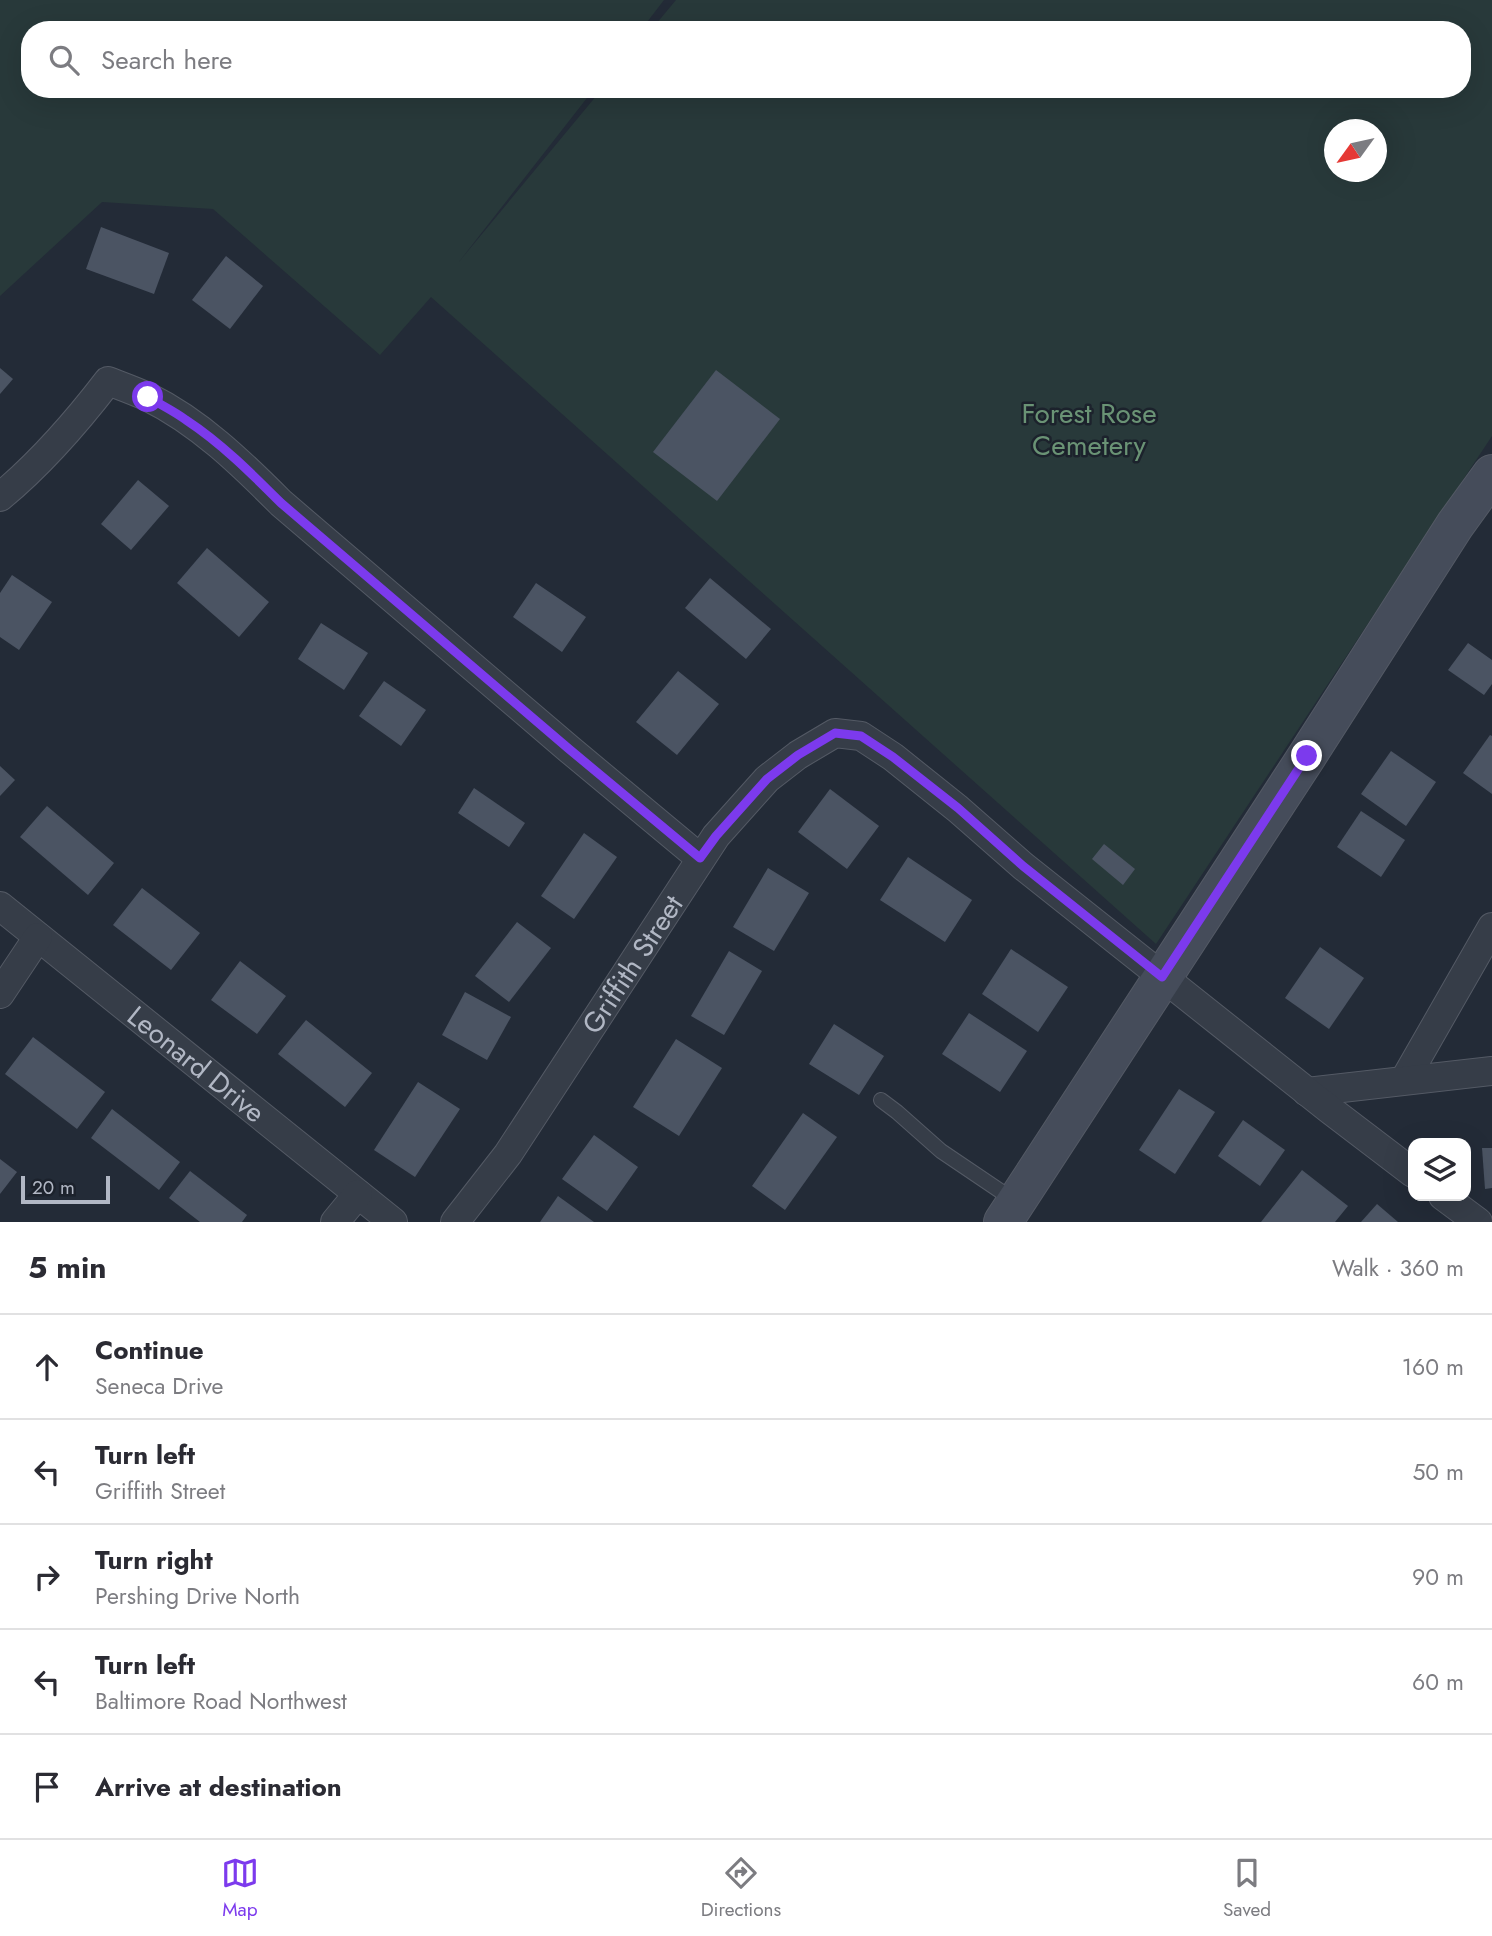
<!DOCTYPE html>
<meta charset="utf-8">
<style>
:root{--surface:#fff;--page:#f2f2f3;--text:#2b2b33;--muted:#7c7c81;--line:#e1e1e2;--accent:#7c3aed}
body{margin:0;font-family:Jost,sans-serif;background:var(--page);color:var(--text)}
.controls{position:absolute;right:21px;bottom:21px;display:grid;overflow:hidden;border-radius:14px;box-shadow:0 7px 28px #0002}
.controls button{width:63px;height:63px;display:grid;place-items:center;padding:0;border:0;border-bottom:2px solid var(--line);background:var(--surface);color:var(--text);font:35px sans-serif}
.compass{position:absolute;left:1324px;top:119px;width:63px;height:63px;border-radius:50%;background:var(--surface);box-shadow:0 7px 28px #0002;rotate:237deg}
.scale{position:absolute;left:21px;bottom:18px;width:89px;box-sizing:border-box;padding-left:7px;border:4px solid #b1b7c4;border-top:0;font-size:19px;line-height:24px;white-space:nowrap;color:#b1b7c4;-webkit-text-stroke:5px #1c222c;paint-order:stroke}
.stop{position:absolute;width:21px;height:21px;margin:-16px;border:5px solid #7c3aed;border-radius:50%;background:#fff}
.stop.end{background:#7c3aed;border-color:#fff;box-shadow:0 2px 7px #0008}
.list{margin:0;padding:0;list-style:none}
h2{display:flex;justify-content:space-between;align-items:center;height:91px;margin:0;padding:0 28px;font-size:30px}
h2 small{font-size:23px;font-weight:400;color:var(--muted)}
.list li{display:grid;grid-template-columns:46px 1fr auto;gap:21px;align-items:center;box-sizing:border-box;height:105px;padding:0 28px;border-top:2px solid var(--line)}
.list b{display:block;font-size:26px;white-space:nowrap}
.list p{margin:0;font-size:23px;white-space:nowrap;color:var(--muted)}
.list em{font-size:23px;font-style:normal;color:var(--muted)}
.icon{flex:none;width:38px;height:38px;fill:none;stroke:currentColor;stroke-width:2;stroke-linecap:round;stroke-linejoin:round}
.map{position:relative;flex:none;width:1492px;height:1222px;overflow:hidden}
.search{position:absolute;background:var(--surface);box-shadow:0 7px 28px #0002;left:21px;right:21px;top:21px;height:77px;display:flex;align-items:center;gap:18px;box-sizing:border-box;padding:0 24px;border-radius:28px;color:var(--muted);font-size:26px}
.sheet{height:616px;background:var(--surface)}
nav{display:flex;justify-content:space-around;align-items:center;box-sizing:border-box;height:98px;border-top:2px solid var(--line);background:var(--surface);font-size:19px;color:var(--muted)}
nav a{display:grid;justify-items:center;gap:4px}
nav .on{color:var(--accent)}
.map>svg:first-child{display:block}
.green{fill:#28393a;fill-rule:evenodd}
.building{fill:#4b5463}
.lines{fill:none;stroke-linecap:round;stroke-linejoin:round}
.service-casing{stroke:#545a65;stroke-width:16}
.minor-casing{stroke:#545a65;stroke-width:30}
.secondary-casing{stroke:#545a65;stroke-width:40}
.service{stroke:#363d48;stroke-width:14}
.minor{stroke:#363d48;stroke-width:28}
.secondary{stroke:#454c5a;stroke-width:38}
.route{stroke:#7c3aed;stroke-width:9}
.labels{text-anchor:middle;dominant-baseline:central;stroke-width:5;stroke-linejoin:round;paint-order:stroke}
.park-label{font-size:28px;fill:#6a9375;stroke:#1c222c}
.street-label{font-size:28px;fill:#b1b7c4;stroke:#1c222c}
</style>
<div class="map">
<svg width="1492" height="1222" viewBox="0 0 1492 1222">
<rect width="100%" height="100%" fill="#232b37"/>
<path class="green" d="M0 0H664L641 30H30V89H594L458 263 602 89H1462V30H651L676 0H1492V436L1156 944 431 297 380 355 213 209 102 202 0 296ZM1334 130H1376V172H1334Z"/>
<g class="building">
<path d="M101 227 169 253 154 294 86 269Z"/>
<path d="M226 256 263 286 230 329 192 300Z"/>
<path d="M0 368 13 379 0 394Z"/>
<path d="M716 370 780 419 717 501 653 452Z"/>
<path d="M138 480 169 506 131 550 101 524Z"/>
<path d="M207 548 269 602 239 637 177 583Z"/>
<path d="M12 575 52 602 19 650 0 637V593Z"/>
<path d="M710 578 771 629 746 659 685 608Z"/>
<path d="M536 583 586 617 562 652 513 617Z"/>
<path d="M321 623 368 653 344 690 298 659Z"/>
<path d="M1468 643 1492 660V684L1484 695 1448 670Z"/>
<path d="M678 671 719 704 677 755 636 722Z"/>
<path d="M384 681 426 710 401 746 359 716Z"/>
<path d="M1490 735 1492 736V794L1463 773Z"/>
<path d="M1391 751 1436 782 1406 826 1361 794Z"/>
<path d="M0 766 15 780 0 796Z"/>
<path d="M474 788 525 823 509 847 458 813Z"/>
<path d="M830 789 879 826 847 869 798 832Z"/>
<path d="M47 806 114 863 88 895 20 837Z"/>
<path d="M1361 811 1405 840 1381 877 1337 847Z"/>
<path d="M584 833 617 857 574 919 541 896Z"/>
<path d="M1104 844 1135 869 1123 885 1092 859Z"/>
<path d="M908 857 972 900 945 942 880 900Z"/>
<path d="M768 868 809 893 774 951 733 927Z"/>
<path d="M142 888 200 933 171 970 113 925Z"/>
<path d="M517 922 551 948 509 1002 475 976Z"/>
<path d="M1320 947 1364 978 1329 1029 1285 998Z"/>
<path d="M1011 949 1068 987 1038 1032 982 994Z"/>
<path d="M729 951 762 971 724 1035 691 1016Z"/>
<path d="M240 961 286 996 257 1034 211 1000Z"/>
<path d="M465 992 511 1017 487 1060 442 1035Z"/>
<path d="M969 1013 1027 1051 1000 1092 942 1054Z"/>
<path d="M306 1020 372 1073 345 1107 278 1054Z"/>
<path d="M834 1024 884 1056 859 1095 809 1064Z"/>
<path d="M33 1037 105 1092 77 1129 5 1074Z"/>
<path d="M676 1039 722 1068 679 1136 633 1107Z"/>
<path d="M418 1082 460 1109 415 1177 374 1150Z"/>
<path d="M1179 1089 1215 1112 1175 1174 1139 1150Z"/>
<path d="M112 1109 180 1162 159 1190 91 1138Z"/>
<path d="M803 1113 837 1137 785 1210 752 1186Z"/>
<path d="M1243 1120 1285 1150 1260 1186 1218 1156Z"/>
<path d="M594 1135 638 1167 607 1211 562 1179Z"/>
<path d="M1482 1148H1492V1188L1485 1189Z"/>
<path d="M0 1159 17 1172 0 1194Z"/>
<path d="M1302 1170 1348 1206 1335 1222H1261Z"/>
<path d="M190 1171 247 1215 242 1222H200L169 1198Z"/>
<path d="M558 1196 594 1222H540Z"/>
<path d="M1377 1204 1398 1222H1361Z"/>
</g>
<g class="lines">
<defs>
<path id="service" d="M881 1100 897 1112 941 1151 1015 1201"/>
<g id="minor">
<path d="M0 497C41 463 75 424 108 381 121 386 135 391 148 397 199 422 241 463 281 503L569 749 700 858"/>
<path id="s1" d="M0 906 393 1222"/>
<path d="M0 994 38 937"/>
<path d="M1405 1079 1492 927"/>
<path d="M1307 1092 1492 1071"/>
<path d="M1443 1196 1478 1222"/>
<path d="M335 1222 358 1194"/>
<path id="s2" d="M455 1222 508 1154 716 836 767 779 798 755 835 733 861 736 893 757 958 809 1023 866 1329 1109 1413 1173"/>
</g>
<path id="secondary" d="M1003 1222 1307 756 1455 525 1492 474"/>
</defs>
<use href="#service" class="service-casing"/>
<use href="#minor" class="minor-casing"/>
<use href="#secondary" class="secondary-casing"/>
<use href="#service" class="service"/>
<use href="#minor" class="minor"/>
<use href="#secondary" class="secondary"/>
</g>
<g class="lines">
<path class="route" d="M148 397C161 405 174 411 186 420 221 443 251 473 281 503L569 749 700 858 716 836 767 779 798 755 835 733 861 736 893 757 958 808 1023 866 1162 977 1307 756"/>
</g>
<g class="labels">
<g class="park-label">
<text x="1089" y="413">Forest Rose<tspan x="1089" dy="32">Cemetery</tspan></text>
</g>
<g class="street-label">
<text stroke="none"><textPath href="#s2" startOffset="313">Griffith Street</textPath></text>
<text stroke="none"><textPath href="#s1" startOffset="252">Leonard Drive</textPath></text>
</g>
</g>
</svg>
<div class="controls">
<button><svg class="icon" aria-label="layers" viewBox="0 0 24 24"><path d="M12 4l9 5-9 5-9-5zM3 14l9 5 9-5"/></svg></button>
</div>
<svg class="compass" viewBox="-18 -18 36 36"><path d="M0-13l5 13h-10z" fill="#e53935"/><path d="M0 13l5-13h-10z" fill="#7c7c81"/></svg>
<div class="scale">20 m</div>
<div class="stop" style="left:148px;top:397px"></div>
<div class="stop end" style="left:1307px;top:756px"></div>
<div class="search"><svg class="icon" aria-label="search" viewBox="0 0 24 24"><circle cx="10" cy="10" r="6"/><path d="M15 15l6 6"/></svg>Search here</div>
</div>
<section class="sheet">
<h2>5 min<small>Walk · 360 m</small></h2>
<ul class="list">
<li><svg class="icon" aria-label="ahead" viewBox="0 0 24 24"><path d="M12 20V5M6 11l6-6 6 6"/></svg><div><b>Continue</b><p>Seneca Drive</p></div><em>160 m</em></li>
<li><svg class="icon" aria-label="left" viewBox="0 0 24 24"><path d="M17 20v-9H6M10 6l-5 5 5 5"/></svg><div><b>Turn left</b><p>Griffith Street</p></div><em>50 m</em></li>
<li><svg class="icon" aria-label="right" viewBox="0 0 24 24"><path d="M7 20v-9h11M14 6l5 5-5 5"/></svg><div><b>Turn right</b><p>Pershing Drive North</p></div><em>90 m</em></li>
<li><svg class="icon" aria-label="left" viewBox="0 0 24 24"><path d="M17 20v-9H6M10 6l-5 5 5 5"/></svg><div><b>Turn left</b><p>Baltimore Road Northwest</p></div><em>60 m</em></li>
<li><svg class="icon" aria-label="arrive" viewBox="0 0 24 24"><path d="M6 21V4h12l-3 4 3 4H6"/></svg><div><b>Arrive at destination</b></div></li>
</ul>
</section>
<nav>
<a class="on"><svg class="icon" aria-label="map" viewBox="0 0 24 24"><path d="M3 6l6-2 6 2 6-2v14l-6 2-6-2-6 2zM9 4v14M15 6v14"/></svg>Map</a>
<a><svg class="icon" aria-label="directions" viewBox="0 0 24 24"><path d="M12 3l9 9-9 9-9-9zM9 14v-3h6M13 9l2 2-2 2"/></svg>Directions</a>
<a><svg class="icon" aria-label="saved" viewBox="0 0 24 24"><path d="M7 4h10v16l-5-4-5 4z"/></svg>Saved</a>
</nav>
